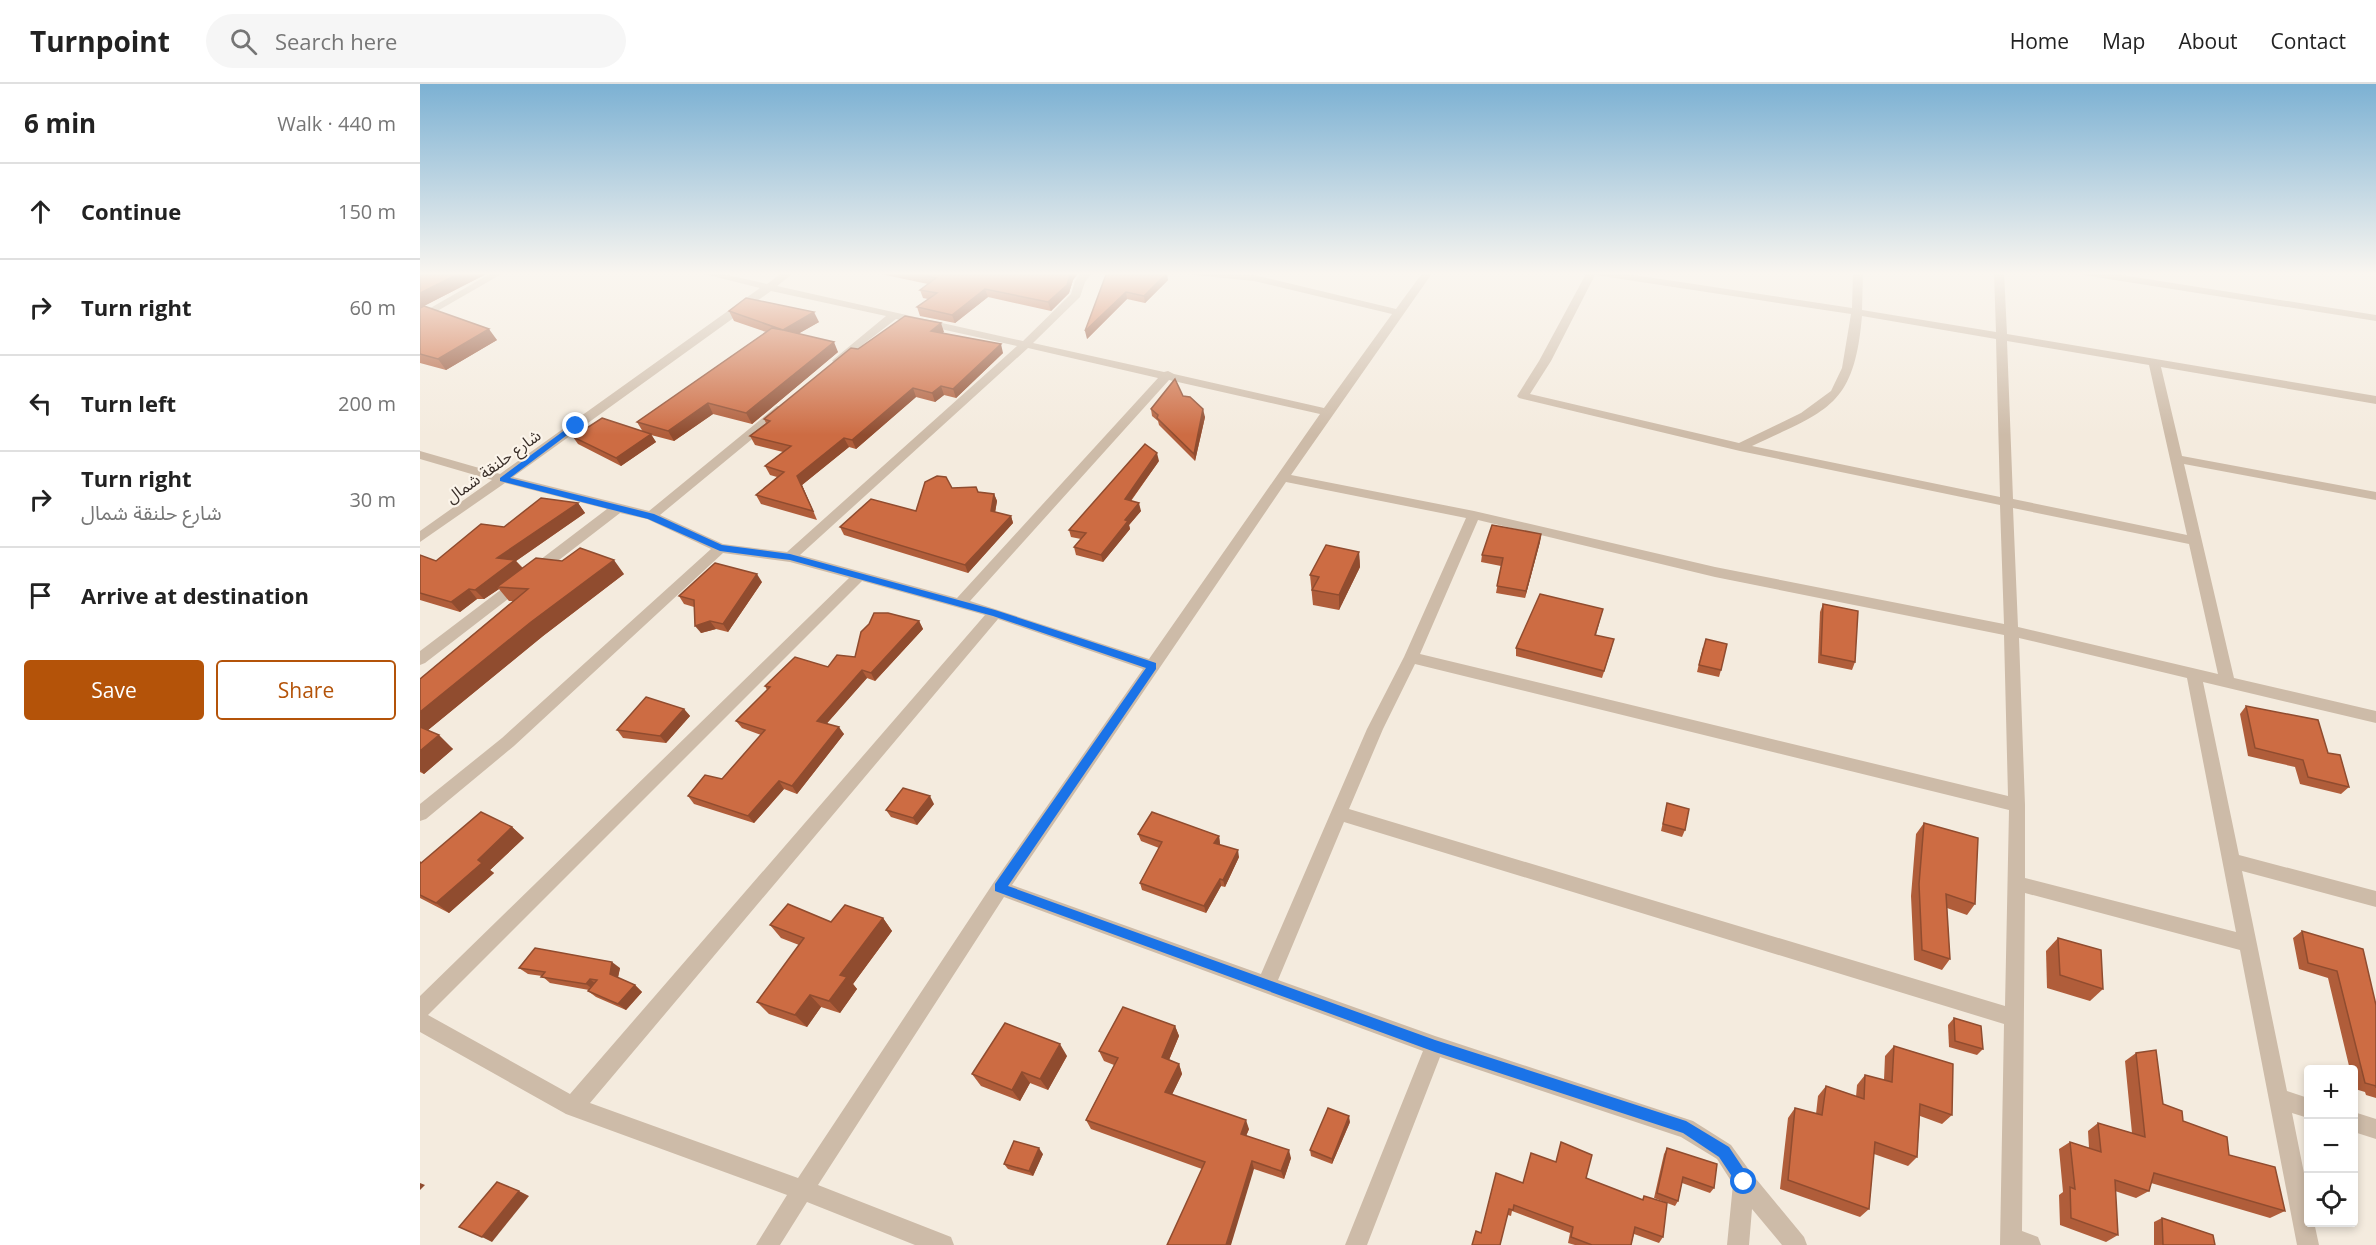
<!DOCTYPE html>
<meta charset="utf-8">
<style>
:root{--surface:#fff;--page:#f6f6f6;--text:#222;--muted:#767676;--line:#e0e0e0;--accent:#b45309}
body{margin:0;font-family:"Open Sans","Noto Sans Arabic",sans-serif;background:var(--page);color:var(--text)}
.controls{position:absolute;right:18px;bottom:18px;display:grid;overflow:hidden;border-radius:6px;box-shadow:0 3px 9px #0003}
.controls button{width:54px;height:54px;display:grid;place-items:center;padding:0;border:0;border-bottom:2px solid var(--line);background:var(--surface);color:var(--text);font:30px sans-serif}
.stop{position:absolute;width:18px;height:18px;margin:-14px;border:4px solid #1a73e8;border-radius:50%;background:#fff}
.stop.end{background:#1a73e8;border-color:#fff;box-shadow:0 2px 6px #0008}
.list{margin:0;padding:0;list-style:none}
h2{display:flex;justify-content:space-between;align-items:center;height:78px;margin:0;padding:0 24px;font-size:26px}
h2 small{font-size:20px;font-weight:400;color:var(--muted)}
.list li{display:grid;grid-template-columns:39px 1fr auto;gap:18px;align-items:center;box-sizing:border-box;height:96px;padding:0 24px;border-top:2px solid var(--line)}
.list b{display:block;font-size:22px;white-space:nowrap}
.list p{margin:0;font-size:20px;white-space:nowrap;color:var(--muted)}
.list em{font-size:20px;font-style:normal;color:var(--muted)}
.actions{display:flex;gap:12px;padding:18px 24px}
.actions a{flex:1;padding:14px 0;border:2px solid var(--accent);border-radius:6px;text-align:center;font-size:21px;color:var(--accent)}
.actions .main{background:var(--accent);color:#fff}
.icon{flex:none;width:33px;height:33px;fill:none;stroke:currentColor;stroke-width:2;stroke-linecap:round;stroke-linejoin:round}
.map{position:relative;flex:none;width:1956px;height:1161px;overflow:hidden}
header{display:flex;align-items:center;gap:36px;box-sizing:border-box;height:84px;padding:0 30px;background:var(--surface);border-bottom:2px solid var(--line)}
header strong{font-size:28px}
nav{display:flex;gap:33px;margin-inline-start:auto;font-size:21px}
.search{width:420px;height:54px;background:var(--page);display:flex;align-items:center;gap:15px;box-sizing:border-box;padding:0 21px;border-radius:33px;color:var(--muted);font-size:22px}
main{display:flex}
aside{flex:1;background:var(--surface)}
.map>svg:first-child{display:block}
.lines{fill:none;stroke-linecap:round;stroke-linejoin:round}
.minor{fill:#cdbba8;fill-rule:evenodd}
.wall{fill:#b05d3a}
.shaded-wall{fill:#904c2f}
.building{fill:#cd6c43;stroke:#904c2f;stroke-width:1.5}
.route{fill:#1a73e8}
.labels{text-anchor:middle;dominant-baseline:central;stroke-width:4.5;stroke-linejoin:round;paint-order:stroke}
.far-street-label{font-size:16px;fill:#3a2f29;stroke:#fbf4ea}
</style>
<header>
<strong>Turnpoint</strong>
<div class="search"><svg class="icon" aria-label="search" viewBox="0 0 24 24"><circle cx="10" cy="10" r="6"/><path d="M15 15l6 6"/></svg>Search here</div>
<nav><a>Home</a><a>Map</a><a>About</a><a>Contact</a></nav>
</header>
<main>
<aside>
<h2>6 min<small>Walk · 440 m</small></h2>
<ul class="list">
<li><svg class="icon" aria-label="ahead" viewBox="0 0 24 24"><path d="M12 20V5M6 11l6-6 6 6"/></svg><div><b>Continue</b></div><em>150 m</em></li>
<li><svg class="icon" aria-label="right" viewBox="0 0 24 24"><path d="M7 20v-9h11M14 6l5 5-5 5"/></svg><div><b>Turn right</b></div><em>60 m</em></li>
<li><svg class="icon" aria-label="left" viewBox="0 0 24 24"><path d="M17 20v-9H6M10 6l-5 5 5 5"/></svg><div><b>Turn left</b></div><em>200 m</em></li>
<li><svg class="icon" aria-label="right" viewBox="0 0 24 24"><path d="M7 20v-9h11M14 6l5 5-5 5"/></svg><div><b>Turn right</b><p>شارع حلنقة شمال</p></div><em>30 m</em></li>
<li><svg class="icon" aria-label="arrive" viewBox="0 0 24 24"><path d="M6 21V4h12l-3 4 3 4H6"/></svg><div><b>Arrive at destination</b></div></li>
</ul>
<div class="actions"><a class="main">Save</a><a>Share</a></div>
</aside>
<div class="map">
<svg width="1956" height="1161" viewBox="0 0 1956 1161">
<rect width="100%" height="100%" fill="#f4ebde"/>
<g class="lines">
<g class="minor">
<path d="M73 188H85L0 237V230Z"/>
<path d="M276 188H295L347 200 363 188H375L357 202 603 257 651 210 655 197 662 188H673L665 198 660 213 613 259 744 288 748 287 754 290 904 324 972 230 834 197 774 191 769 188 834 191 976 225 1003 188H1013L871 391 1054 427 1295 483 1584 540 1580 421 1320 367 1099 314 1097 312 1119 277 1167 188H1194L1432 224 1433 188H1443L1442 226 1576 248 1574 188H1584L1587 250 1956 312V320L1741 283 1762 372 1956 408V416L1764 380 1814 594 1956 627V639L1783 598 1819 771 1956 807V823L1822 787 1867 1007 1888 1014V1034L1872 1029 1888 1109V1138H1894L1899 1161H1877L1820 866 1605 809 1602 1147 1618 1153 1621 1161H1580L1584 940 924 738 858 896 1015 952 1273 1037 1311 1061 1332 1090 1384 1153 1387 1161H1362L1332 1125 1329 1161H1307L1313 1100 1297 1075 1261 1053 1020 973 947 1161H925L1003 967 584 813 398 1101 531 1153 534 1161H495L387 1118 360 1161H336L367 1111 146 1030 0 948V912L429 494 370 478 303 469 94 662 6 735 0 737V720L82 654 291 465 227 435 200 429 5 579 0 581V567L187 425 85 399 0 458V447L72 396 0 375V367L80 390 340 204ZM1175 191 1431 230 1422 284 1411 307 1381 329 1319 359 1110 310 1131 277ZM351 207 466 232 414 275 412 277 418 280 476 235 597 262 367 468 303 460 240 431 365 328V322H357L229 427 93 393ZM1442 232 1576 255 1580 413 1332 362C1408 326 1434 323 1442 232ZM1587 257 1729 281 1767 451 1593 415ZM608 264 738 294 537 514 380 471ZM749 296 900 330 729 575 550 517ZM866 398 1046 434 984 573 947 645 841 890 592 801ZM1593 424 1769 460 1798 590 1598 543ZM1058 436 1295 493 1584 551 1588 712 1000 570ZM442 497 565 531 150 1010 8 931ZM578 535 723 585 574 798 378 1094 170 1019ZM1599 554 1767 594 1816 848 1605 794V721ZM995 580 1589 726 1585 922 929 725 963 645Z"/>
<path d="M1658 188H1683L1956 231V237L1663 191Z"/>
<path d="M1934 1028 1956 1035V1055L1934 1048Z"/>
</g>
</g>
<g class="wall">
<path d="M0 188H70L4 222 77 256 26 286 0 279Z"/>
<path d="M451 188H659L653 196 649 209 631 227 568 213 535 239 500 232 497 223 508 215 503 214 500 206 508 200Z"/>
<path d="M687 188 748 196 725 219 707 215 667 255Z"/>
<path d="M309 227 399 238 378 250 418 268 332 340 293 330 254 357 231 351 236 358 201 382 158 360 153 353 223 348 217 338 346 248 314 237Z"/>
<path d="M524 248 522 249 583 269 536 314 524 311 515 318 496 313 436 365 429 363 382 401 397 436 341 420 336 411 357 393 350 391 345 382 363 368 335 361 330 352 346 339 344 335 438 265Z"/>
<path d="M763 312 785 333 775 377 739 341 738 337 732 332 731 325Z"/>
<path d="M739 377 711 417 721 427 709 441 710 445 683 478 656 471 654 463 661 455 651 453 649 446Z"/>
<path d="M532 404 574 410 577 417 575 428 591 432 593 439 548 489 424 451 420 443 496 427Z"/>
<path d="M158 419 165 429 96 477 103 484 204 490 123 552 8 646 33 665 4 690 0 688V595L93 517H89L79 505 64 515H57L40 528 0 516V471L16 477 84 443Z"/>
<path d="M1121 450 1120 458 1105 514 1076 509 1081 482 1061 478 1062 471Z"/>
<path d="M939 468 940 483 919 526 893 521 890 491Z"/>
<path d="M342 498 308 548 296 545 281 549 274 523 264 520 259 512Z"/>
<path d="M1403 520 1435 578 1432 586 1398 579 1400 528Z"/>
<path d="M1183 525 1176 551 1192 563 1182 594 1096 572V564Z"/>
<path d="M499 537 503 545 455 597 447 594 407 639 424 650 377 710 364 705 334 739 274 720 268 712 302 695 341 651 322 644 316 637 347 606 345 602 408 583 435 573Z"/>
<path d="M1283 563 1301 586 1299 593 1277 588Z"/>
<path d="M1826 622 1908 669 1929 703 1921 710 1880 700 1875 683 1828 672 1820 630Z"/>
<path d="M264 625 270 632 246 659 203 654 197 646Z"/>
<path d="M1247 719 1265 746 1262 753 1241 747Z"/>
<path d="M514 720 497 741 471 733 466 726Z"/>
<path d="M1504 739 1555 820 1547 831 1527 824 1530 875 1522 886 1494 876 1491 812 1496 750Z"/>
<path d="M92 743 104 754 70 786 74 789 29 829 0 814V778L1 779Z"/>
<path d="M718 750 799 752 800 760 799 761 819 773 805 803 801 802 786 829 722 806 720 799 739 764 721 757Z"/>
<path d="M463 834 472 847 433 900 437 905 420 929 401 923 387 943 349 930 337 918 379 861 361 854 350 841 411 838Z"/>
<path d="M1882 847 1956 921V1014L1946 1011 1945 1008 1935 1005 1934 1001V986H1930L1908 894 1879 885 1873 854Z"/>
<path d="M1638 854 1683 905 1670 917 1627 904 1626 867Z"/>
<path d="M99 884H200L198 894 215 901 222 908 206 926 176 913 168 907 169 906 130 899 122 892 108 890Z"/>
<path d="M1534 934 1563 965 1557 971 1529 963 1528 941Z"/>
<path d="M755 942 759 952 749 976 759 980 762 990 752 1010 829 1045 826 1052 871 1074 864 1095 834 1085H782L671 1045 666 1036 694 981 684 977 679 967Z"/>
<path d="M1474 962 1532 1031 1522 1040 1500 1032 1497 1073 1488 1082 1454 1070 1449 1125 1440 1133 1360 1105 1368 1034 1375 1024 1396 1030 1398 1012 1406 1002 1436 1013 1437 1001 1445 991 1464 996 1465 972Z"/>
<path d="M1716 969 1743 1020 1763 1037 1809 1071 1865 1127 1850 1134 1731 1099 1729 1107 1716 1114 1695 1107 1698 1151 1686 1158 1640 1141 1639 1111 1643 1108 1639 1065 1650 1058 1669 1064 1668 1047 1678 1039 1712 1049 1705 977Z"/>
<path d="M647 972 628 1006 610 999 600 1017 561 1002 552 990Z"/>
<path d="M930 1038 912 1080 891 1072 890 1066Z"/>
<path d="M1247 1064 1294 1104 1290 1109 1262 1099 1258 1117 1255 1122 1234 1114 1244 1070Z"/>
<path d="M623 1070 613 1092 588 1085 584 1080Z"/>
<path d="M1166 1094 1222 1116 1224 1112 1243 1153 1239 1159 1214 1150 1211 1161H1155L1148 1159 1150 1149 1092 1127 1091 1132 1088 1131 1061 1149 1103 1099Z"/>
<path d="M1742 1134 1795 1161H1734V1138Z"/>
</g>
<g class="shaded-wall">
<path d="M42 188H70L0 224V209Z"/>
<path d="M651 188H659L653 196 649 209 631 227 628 218Z"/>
<path d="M747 189 748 196 725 219 724 212Z"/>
<path d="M565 205 568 213 535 239 532 231Z"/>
<path d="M706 208 707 215 667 255 665 247Z"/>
<path d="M394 228 399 238 367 256 363 246Z"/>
<path d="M521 239 524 248 514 256 511 247Z"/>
<path d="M69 245 77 256 26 286 18 275Z"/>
<path d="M414 258 418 268 332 340 326 329Z"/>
<path d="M581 260 583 269 536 314 533 305Z"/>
<path d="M521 302 524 311 515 318 512 309Z"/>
<path d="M493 304 496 313 436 365 432 356Z"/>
<path d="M288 319 293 330 254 357 248 347Z"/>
<path d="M783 325 785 333 775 377 774 370Z"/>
<path d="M231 350 236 358 201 382 196 374Z"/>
<path d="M424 354 429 363 382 401 397 436 377 392Z"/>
<path d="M737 369 739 377 706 423 705 415Z"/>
<path d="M574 410 577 417 574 435 571 427Z"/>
<path d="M158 419 165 429 96 477 104 486 77 503 79 505 64 515 55 506 77 474Z"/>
<path d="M719 419 721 427 709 441 710 445 683 478 681 471 705 436Z"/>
<path d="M591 432 593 439 548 489 545 481Z"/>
<path d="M1121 450 1120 458 1105 514 1106 507Z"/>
<path d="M939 468 940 483 919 526V511Z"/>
<path d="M194 476 204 490 123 552 2 651 0 649V628L111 538Z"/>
<path d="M337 490 342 498 308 548 303 540Z"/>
<path d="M49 505 57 515 40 528 31 518Z"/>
<path d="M290 537 296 545 281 549 275 542Z"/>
<path d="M499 537 503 545 455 597 451 589Z"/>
<path d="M442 586 447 594 402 645 397 637Z"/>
<path d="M264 625 270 632 246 659 240 652Z"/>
<path d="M419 643 424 650 377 710 372 702Z"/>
<path d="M19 651 33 665 4 690 0 686V667Z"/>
<path d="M359 697 364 705 334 739 328 732Z"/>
<path d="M510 712 514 720 497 741 493 734Z"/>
<path d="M92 743 104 754 70 786 74 789 29 829 16 819 58 776Z"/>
<path d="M799 752 800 760 796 766 794 759Z"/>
<path d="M818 766 819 773 805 803 803 796Z"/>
<path d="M800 795 801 802 786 829 784 822Z"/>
<path d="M463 834 472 847 433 900 437 905 420 929 409 917 420 891Z"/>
<path d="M192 878 200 884 197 897 190 890Z"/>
<path d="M170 895 177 901 174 906 166 900Z"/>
<path d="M215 901 222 908 206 926 198 920Z"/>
<path d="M390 911 401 923 387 943 375 931Z"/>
<path d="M755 942 759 952 746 983 742 973Z"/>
<path d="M640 960 647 972 628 1006 620 995Z"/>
<path d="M759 980 762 990 749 1017 745 1008Z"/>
<path d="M602 988 610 999 600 1017 592 1006Z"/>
<path d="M929 1032 930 1038 912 1080V1075Z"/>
<path d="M826 1036 829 1045 823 1059 821 1050Z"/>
<path d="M619 1064 623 1070 613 1092 609 1087Z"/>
<path d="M869 1066 871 1074 864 1095 861 1087Z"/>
<path d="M832 1077 834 1085 811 1161H806Z"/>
<path d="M0 1099 5 1101 0 1106Z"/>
<path d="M99 1107 109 1112 72 1158 62 1153Z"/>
</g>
<g class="building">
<path d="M0 188H42L0 209Z"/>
<path d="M489 188H651L647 201 628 218 565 205 532 231 497 223 517 209 500 206 516 194Z"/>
<path d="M687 188 747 189 724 212 706 208 665 247Z"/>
<path d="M326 214 394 228 363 246 414 258 326 329 288 319 248 347 217 338 352 244 363 246 309 227Z"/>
<path d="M4 222 69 245 18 275 0 270V224Z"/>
<path d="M485 232 521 239 511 247 581 260 533 305 521 302 512 309 493 304 432 356 424 354 377 392 393 427 336 411 364 388 345 382 371 362 330 352 350 337 344 335 431 264 438 265Z"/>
<path d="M755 295 763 312 770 313 783 325 774 370 737 334 738 331 731 325Z"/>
<path d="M182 334 231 350 196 374 153 353Z"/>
<path d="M725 360 737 369 705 415 719 419 705 436 708 437 681 471 654 463 666 449 649 446Z"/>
<path d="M517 392 526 393 532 404 556 403 558 408 574 410 571 427 591 432 545 481 420 443 451 415 496 427 505 398Z"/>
<path d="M121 414 158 419 77 474 95 476 55 506 49 505 31 518 0 509V471L16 477 61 440 84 443Z"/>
<path d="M1072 441 1121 450 1106 507 1077 502 1083 474 1062 471Z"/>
<path d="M906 461 939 468 919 511 892 506 899 493 890 491Z"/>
<path d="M160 464 194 476 111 538 0 628V595L108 505 77 503 116 474 142 477Z"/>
<path d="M295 479 337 490 303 540 290 537 275 542 274 516 259 512Z"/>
<path d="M1120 510 1183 525 1175 551 1194 555 1184 587 1096 564Z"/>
<path d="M1403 520 1438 527 1435 578 1401 571Z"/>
<path d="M454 529H468L499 537 451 589 442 586 397 637 419 643 372 702 359 697 328 732 268 712 285 691 302 695 345 646 316 637 350 603 345 602 375 573 408 583 417 571 435 573 441 548 449 540Z"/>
<path d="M1286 555 1307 560 1301 586 1279 581Z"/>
<path d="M226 613 264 625 240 652 197 646Z"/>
<path d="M1826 622 1898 636 1908 669 1920 671 1929 703 1888 693 1883 676 1835 664Z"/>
<path d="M0 643 19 651 0 667Z"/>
<path d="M483 704 510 712 493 734 466 726Z"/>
<path d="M1247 719 1269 725 1265 746 1243 740Z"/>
<path d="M61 728 92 743 58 776 62 779 16 819 0 811V778L1 779Z"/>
<path d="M732 728 799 752 794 759 818 766 803 796 800 795 784 822 720 799 742 758 718 750Z"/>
<path d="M1504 739 1558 754 1555 820 1526 810 1530 875 1502 866 1499 800Z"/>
<path d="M368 820 411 838 425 821 463 834 420 891 427 893 409 917 390 911 375 931 337 918 384 854 350 841Z"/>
<path d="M1882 847 1943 865 1956 921V1004V1002L1945 999 1917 887 1888 879Z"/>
<path d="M1638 854 1681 866 1683 905 1640 891Z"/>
<path d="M115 864 192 878 190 890 215 901 198 920 168 907 177 896 170 895 166 900 121 893 125 888 99 884Z"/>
<path d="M703 923 755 942 742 973 759 980 745 1008 826 1036 821 1050 869 1066 861 1087 832 1077 806 1161H747L785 1078 666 1036 698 974 679 967Z"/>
<path d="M1534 934 1561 942 1563 965 1535 957Z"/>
<path d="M585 939 640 960 620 995 602 988 592 1006 552 990Z"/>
<path d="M1474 962 1533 980 1532 1031 1500 1020 1497 1073 1455 1058 1449 1125 1368 1096 1375 1024 1402 1031 1406 1002 1444 1015 1445 991 1472 998Z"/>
<path d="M1736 966 1743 1020 1762 1027 1763 1037 1807 1053 1809 1071 1855 1083 1865 1127 1734 1089 1729 1107 1695 1096 1698 1151 1651 1134 1650 1103 1655 1105 1650 1058 1681 1068 1678 1039 1725 1053 1716 969Z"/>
<path d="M908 1024 929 1032 912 1075 890 1066Z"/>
<path d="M594 1057 619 1064 609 1087 584 1080Z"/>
<path d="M1141 1058 1172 1071 1166 1094 1223 1116 1224 1112 1247 1119 1243 1153 1215 1143 1211 1161H1172L1151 1153 1153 1143 1094 1121 1093 1126 1089 1125 1080 1161H1052L1056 1147 1061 1149 1076 1089 1103 1099 1111 1069 1136 1078Z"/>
<path d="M1247 1064 1297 1080 1294 1104 1263 1093 1258 1117 1237 1109Z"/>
<path d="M77 1098 99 1107 62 1153 39 1143Z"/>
<path d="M1742 1134 1793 1151 1795 1161H1743Z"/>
</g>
<linearGradient id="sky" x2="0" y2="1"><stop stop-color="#7cb1d3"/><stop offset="0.54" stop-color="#faf6f0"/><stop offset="1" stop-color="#faf6f0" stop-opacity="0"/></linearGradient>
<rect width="1956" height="351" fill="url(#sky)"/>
<path class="route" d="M153 340 159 342 90 394 234 430 302 461 370 470 575 526 736 579V585L588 802 1015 956 1266 1037 1309 1063 1329 1093 1331 1098 1329 1103 1324 1105 1319 1103 1299 1073 1263 1049 1015 968 575 807V800L726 584 573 532 370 476 300 467 228 435 80 397V394Z"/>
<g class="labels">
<g class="far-street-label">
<text transform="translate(73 382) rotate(-36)">شارع حلنقة شمال</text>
</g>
</g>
</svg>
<div class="controls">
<button>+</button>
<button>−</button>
<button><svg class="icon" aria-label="locate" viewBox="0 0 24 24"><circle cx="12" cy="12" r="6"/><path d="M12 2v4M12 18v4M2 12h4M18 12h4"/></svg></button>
</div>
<div class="stop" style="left:1324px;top:1098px"></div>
<div class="stop end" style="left:156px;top:342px"></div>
</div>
</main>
